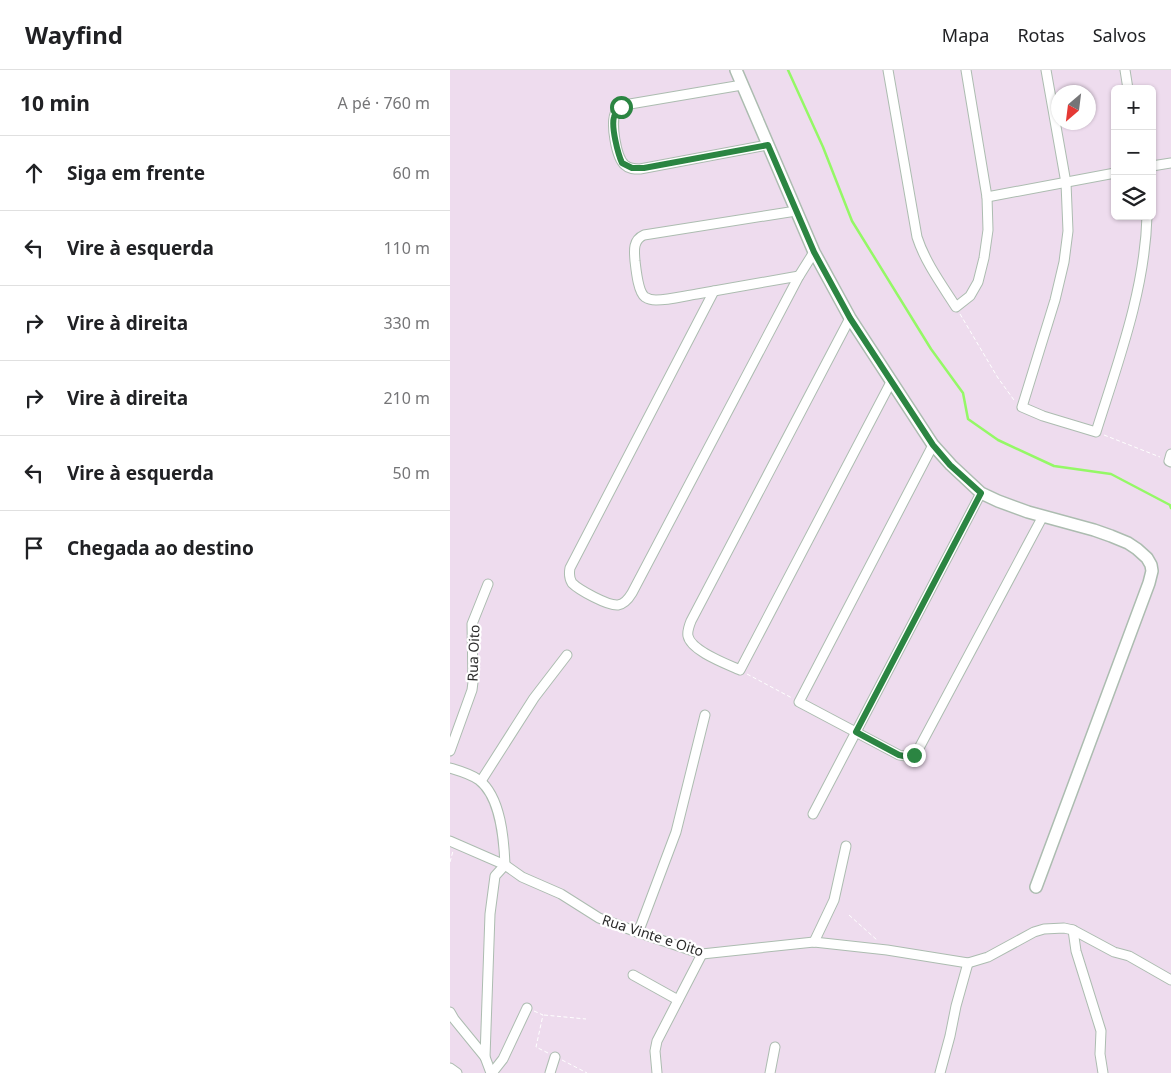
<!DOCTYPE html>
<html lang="pt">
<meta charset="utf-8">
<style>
:root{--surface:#fff;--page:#f6f6f6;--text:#202124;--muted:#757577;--line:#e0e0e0}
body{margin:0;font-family:"Noto Sans",sans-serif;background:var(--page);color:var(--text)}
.controls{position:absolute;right:15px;top:15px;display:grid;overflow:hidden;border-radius:8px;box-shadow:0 1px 4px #0004}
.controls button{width:45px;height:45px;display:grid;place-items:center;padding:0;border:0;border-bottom:1px solid var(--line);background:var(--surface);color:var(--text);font:25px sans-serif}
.compass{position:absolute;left:601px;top:15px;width:45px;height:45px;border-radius:50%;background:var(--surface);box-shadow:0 1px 4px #0004;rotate:208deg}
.stop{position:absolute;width:15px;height:15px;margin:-11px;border:4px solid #2b8542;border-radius:50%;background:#fff}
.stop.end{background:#2b8542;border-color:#fff;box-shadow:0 1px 5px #0008}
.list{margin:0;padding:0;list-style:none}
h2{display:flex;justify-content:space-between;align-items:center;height:65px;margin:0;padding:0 20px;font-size:21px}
h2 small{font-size:16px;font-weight:400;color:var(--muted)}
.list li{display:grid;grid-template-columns:32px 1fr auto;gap:15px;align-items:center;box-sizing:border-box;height:75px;padding:0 20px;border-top:1px solid var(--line)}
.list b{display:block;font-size:19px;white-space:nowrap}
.list em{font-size:16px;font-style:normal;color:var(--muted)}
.icon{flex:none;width:28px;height:28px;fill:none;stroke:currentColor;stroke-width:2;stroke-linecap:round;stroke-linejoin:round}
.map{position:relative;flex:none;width:721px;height:1003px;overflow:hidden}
header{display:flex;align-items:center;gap:30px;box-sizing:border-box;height:70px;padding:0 25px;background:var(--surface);border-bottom:1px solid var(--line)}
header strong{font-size:24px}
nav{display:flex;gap:28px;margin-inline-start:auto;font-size:18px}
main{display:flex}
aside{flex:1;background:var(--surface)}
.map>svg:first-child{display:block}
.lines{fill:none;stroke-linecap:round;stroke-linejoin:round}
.stream{stroke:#94f866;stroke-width:2.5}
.street-casing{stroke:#acbcb0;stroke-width:11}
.secondary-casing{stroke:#acbcb0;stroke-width:14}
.path{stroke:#fff;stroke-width:1;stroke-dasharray:4 2.5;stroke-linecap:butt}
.street{stroke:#fff;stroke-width:9}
.secondary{stroke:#fff;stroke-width:11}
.route{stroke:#2b8542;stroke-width:6}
.labels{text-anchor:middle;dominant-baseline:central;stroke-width:4.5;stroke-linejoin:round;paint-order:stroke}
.street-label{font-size:14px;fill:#2b2b2b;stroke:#fff}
</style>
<header>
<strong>Wayfind</strong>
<nav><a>Mapa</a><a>Rotas</a><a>Salvos</a></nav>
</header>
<main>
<aside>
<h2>10 min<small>A pé · 760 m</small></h2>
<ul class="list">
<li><svg class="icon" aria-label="ahead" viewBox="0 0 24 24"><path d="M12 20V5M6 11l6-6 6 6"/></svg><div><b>Siga em frente</b></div><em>60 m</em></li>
<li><svg class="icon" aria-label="left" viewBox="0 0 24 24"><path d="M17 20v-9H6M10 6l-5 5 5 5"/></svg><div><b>Vire à esquerda</b></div><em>110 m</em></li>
<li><svg class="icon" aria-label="right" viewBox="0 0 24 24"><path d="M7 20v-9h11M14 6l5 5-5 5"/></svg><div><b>Vire à direita</b></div><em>330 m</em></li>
<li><svg class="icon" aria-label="right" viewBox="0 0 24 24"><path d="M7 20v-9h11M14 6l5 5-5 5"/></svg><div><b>Vire à direita</b></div><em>210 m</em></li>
<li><svg class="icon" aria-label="left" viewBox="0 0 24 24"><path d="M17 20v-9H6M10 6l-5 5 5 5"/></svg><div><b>Vire à esquerda</b></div><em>50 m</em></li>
<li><svg class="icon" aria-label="arrive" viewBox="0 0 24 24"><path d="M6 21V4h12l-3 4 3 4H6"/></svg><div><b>Chegada ao destino</b></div></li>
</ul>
</aside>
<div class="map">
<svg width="721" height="1003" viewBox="0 0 721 1003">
<rect width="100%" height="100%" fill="#eedcee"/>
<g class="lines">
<path class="stream" d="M338 0 373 77 402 151 481 279 513 323 518 349 548 370 604 396 661 404 720 435 721 438"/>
<defs>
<g id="street">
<path d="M438 0 467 167C475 192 492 215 506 237L520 226 528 212 534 188 538 160 537 127 516 0"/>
<path d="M596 0 616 113 618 161 614 192 605 230 572 337 593 346 646 362C668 292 695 220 697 146"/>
<path d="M675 0 678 19"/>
<path d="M292 15 180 34C174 36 170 37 166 42 160 51 166 88 175 95 179 99 184 99 190 99L317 75"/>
<path d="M702 96 721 93"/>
<path d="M537 127 665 103"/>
<path d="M346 141 194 165C183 170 184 180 185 191 186 199 188 222 195 227 198 229 202 230 206 230 219 230 234 226 247 224 281 218 315 212 349 206"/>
<path d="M264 221 120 498C119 503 119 508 122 513 129 520 158 536 168 535 175 534 179 528 182 523L349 206 364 182"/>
<path d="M400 248 241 551C239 556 237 561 238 566 241 581 277 594 290 600L441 312"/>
<path d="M483 375 349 632 449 685C458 687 463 688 468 680L593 446"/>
<path d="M721 384 719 391 721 392"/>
<path d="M0 681 22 620 23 612 22 554 38 514"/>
<path d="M0 698C10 701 21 704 29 710 51 727 54 770 55 795L45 806 40 844 35 987 41 1003"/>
<path d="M31 711 84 628 117 585"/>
<path d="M363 744 531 423"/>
<path d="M0 771 55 795 72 807 111 824 149 848 187 862 252 884 364 872 437 880 518 893 538 887 584 862 594 859 614 858 623 860 664 882 679 886 721 910"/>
<path d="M623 860 626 881 651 961 650 984 653 1003"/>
<path d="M187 862 191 855 226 762 255 645"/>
<path d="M364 872 384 830 396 776"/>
<path d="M183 905 228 930"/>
<path d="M0 942 4 949 35 987"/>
<path d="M0 998 7 1003"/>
<path d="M42 1003 53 989 77 938"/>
<path d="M100 1003 105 987"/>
<path d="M207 1003 205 981 207 971 252 884"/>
<path d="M320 1003 325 977"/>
<path d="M490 1003 500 966 506 936 518 893"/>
</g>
<path id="secondary" d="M286 0 364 182 400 248 483 375 501 395 531 423 548 431 578 442 644 460 661 466 678 473 687 479 697 488 701 495 702 501 699 513 586 817"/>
</defs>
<use href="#street" class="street-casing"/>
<use href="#secondary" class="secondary-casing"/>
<g class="path">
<path d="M510 244 548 308 564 330"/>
<path d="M654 365 710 387"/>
<path d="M297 604 342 628"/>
<path d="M0 792 3 781"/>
<path d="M399 845 427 870"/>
<path d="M84 941 93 945 86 977 98 983"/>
<path d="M94 945 136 949"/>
<path d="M112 990 137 1003"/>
</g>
<use href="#street" class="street"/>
<use href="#secondary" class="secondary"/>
</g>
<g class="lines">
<path class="route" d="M171 37C168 40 165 43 164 47 161 57 168 84 172 93L182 98H194L318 75 364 182 400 248 483 375 500 395 531 423 406 662 449 685 458 687 464 685"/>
</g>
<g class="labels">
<g class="street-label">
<text transform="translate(23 583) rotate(-88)">Rua Oito</text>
<text transform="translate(203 865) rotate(18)">Rua Vinte e Oito</text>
</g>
</g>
</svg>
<div class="controls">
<button>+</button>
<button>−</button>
<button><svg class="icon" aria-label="layers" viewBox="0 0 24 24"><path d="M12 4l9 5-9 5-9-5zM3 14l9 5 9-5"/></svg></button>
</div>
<svg class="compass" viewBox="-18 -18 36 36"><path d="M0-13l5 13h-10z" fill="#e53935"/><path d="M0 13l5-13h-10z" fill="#757577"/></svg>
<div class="stop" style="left:171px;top:37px"></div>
<div class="stop end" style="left:464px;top:685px"></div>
</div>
</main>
